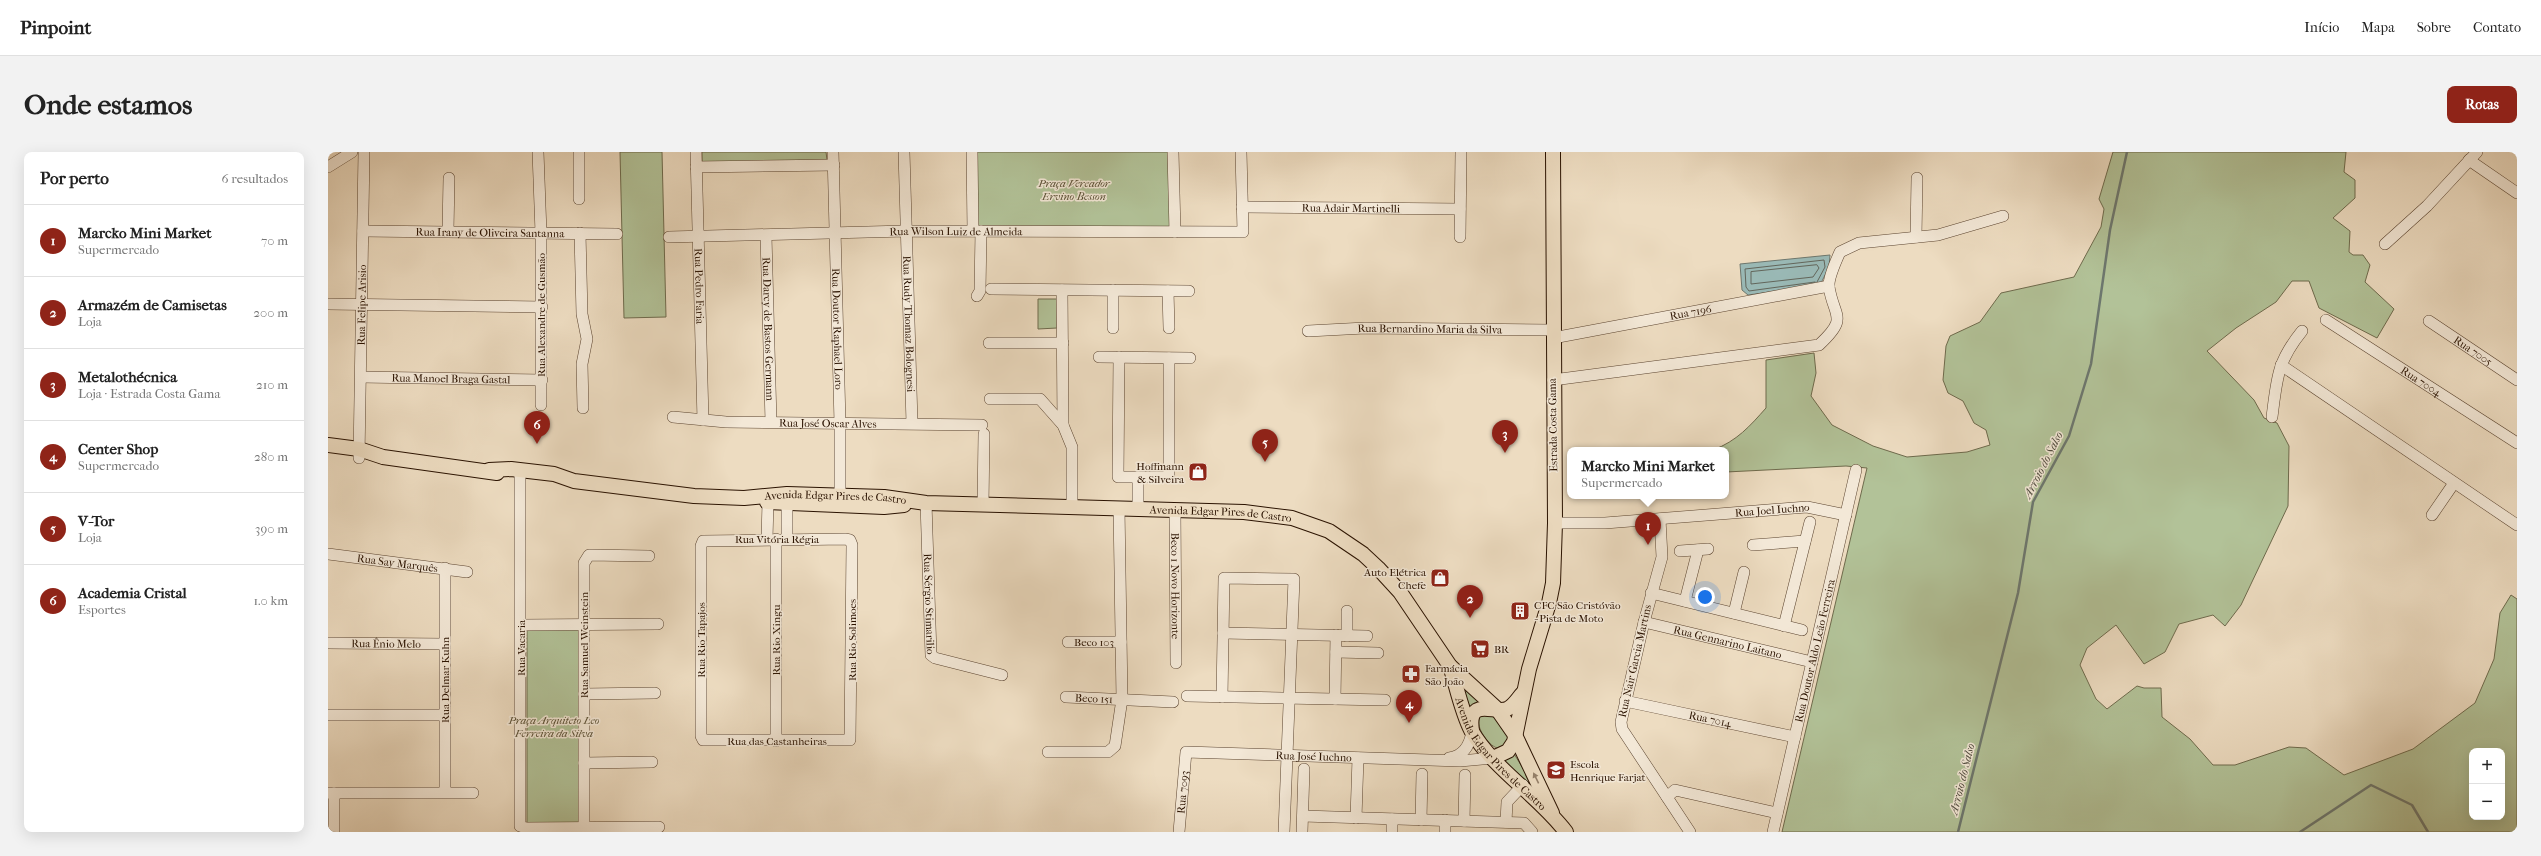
<!DOCTYPE html>
<html lang="pt">
<meta charset="utf-8">
<style>
:root{--surface:#fff;--page:#f2f2f2;--text:#222;--muted:#767676;--line:#e0e0e0;--accent:#8f2418}
body{margin:0;font-family:"IM FELL French Canon",serif;background:var(--page);color:var(--text)}
.controls{position:absolute;right:12px;bottom:12px;display:grid;overflow:hidden;border-radius:8px;box-shadow:0 4px 16px #0002}
.controls button{width:36px;height:36px;display:grid;place-items:center;padding:0;border:0;border-bottom:1px solid var(--line);background:var(--surface);color:var(--text);font:20px sans-serif}
.you{position:absolute;left:1377px;top:445px;width:14px;height:14px;margin:-10px;border:3px solid #fff;border-radius:50%;background:#1a73e8;box-shadow:0 0 0 6px #1a73e833}
.badge{display:grid;place-items:center;width:26px;height:26px;border-radius:50%;background:var(--accent);color:#fff;font-size:13px;font-weight:700}
.pin{position:absolute;translate:-50% -33px;filter:drop-shadow(0 1px 2px #0008)}
.pin::after{content:'';position:absolute;top:21px;width:14px;height:12px;background:inherit;clip-path:polygon(0 0,100% 0,50% 100%)}
.popup{position:absolute;left:1239px;top:295px;width:162px;height:52px;box-sizing:border-box;display:grid;place-content:center;border-radius:8px;background:var(--surface);filter:drop-shadow(0 1px 3px #0005);font-size:13px;white-space:nowrap;color:var(--muted)}
.popup b{font-size:15px;color:var(--text)}
.popup::after{content:'';position:absolute;left:50%;top:100%;margin-left:-8px;border:8px solid transparent;border-top-color:var(--surface)}
.list{margin:0;padding:0;list-style:none}
h2{display:flex;justify-content:space-between;align-items:center;height:52px;margin:0;padding:0 16px;font-size:17px}
h2 small{font-size:13px;font-weight:400;color:var(--muted)}
.list li{display:grid;grid-template-columns:26px 1fr auto;gap:12px;align-items:center;box-sizing:border-box;height:72px;padding:0 16px;border-top:1px solid var(--line)}
.list b{display:block;font-size:15px;white-space:nowrap}
.list p{margin:0;font-size:13px;white-space:nowrap;color:var(--muted)}
.list em{font-size:13px;font-style:normal;color:var(--muted)}
.map{position:relative;flex:none;width:2189px;height:680px;overflow:hidden;border-radius:8px}
header{display:flex;align-items:center;gap:24px;box-sizing:border-box;height:56px;padding:0 20px;background:var(--surface);border-bottom:1px solid var(--line)}
header strong{font-size:19px}
nav{display:flex;gap:22px;margin-inline-start:auto;font-size:14px}
.intro{display:flex;align-items:center;justify-content:space-between;box-sizing:border-box;height:96px;padding:0 24px}
h1{margin:0;font-size:28px}
.button{padding:10px 18px;border-radius:8px;background:var(--accent);color:#fff;font-size:14px;font-weight:700}
main{display:flex;gap:24px;padding:0 24px}
aside{flex:1;background:var(--surface);border-radius:8px;box-shadow:0 4px 16px #0002}
.map>svg:first-child{display:block}
.green{fill:#b2c298;stroke:#6e6a4c;fill-rule:evenodd}
.water{fill:#9abab7;stroke:#6d776e}
.lines{fill:none;stroke-linecap:round;stroke-linejoin:round}
.shore{stroke:#62665c;stroke-width:1}
.stream{stroke:#6d776e;stroke-width:2.5}
.minor-casing{stroke:#5b4430;stroke-width:12}
.major-casing{stroke:#2a1200;stroke-width:16}
.minor{stroke:#f3e8d7;stroke-width:11}
.major{stroke:#eddcc1;stroke-width:14}
.oneway{fill:#95816a}
.labels{text-anchor:middle;dominant-baseline:central;stroke-width:3;stroke-linejoin:round;paint-order:stroke}
.park-label{font-size:11px;font-style:italic;fill:#5a5035;stroke:#f3e8d7}
.street-label{font-size:11px;fill:#2a1200;stroke:#f3e8d7}
.poi-label{font-size:11px;fill:#2a1200;stroke:#f3e8d7;text-anchor:start}
.water-label{font-size:12px;font-style:italic;fill:#514d40;stroke:#f3e8d7}
</style>
<header>
<strong>Pinpoint</strong>
<nav><a>Início</a><a>Mapa</a><a>Sobre</a><a>Contato</a></nav>
</header>
<div class="intro"><h1>Onde estamos</h1><a class="button">Rotas</a></div>
<main>
<aside>
<h2>Por perto<small>6 resultados</small></h2>
<ul class="list">
<li><span class="badge">1</span><div><b>Marcko Mini Market</b><p>Supermercado</p></div><em>70 m</em></li>
<li><span class="badge">2</span><div><b>Armazém de Camisetas</b><p>Loja</p></div><em>200 m</em></li>
<li><span class="badge">3</span><div><b>Metalothécnica</b><p>Loja · Estrada Costa Gama</p></div><em>210 m</em></li>
<li><span class="badge">4</span><div><b>Center Shop</b><p>Supermercado</p></div><em>280 m</em></li>
<li><span class="badge">5</span><div><b>V-Tor</b><p>Loja</p></div><em>390 m</em></li>
<li><span class="badge">6</span><div><b>Academia Cristal</b><p>Esportes</p></div><em>1.0 km</em></li>
</ul>
</aside>
<div class="map">
<svg width="2189" height="680" viewBox="0 0 2189 680">
<rect width="100%" height="100%" fill="#eddcc1"/>
<filter id="stains"><feTurbulence type="fractalNoise" baseFrequency=".005" numOctaves="4"/><feColorMatrix values="0 0 0 0 .2 0 0 0 0 .09 0 0 0 0 .02 0 0 0 .5 -.17"/></filter>
<radialGradient id="worn" r=".72"><stop offset=".6" stop-color="#630" stop-opacity="0"/><stop offset="1" stop-color="#630" stop-opacity=".3"/></radialGradient>
<g class="green">
<path d="M292 0H334L338 165 296 166Z"/>
<path d="M374 0H498L499 8 374 10Z"/>
<path d="M648 0H840L842 75 649 74Z"/>
<path d="M1785 0H2018L2016 20 2027 28V46L2005 66 2022 79 2021 100 2025 103H2035L2042 113 2037 130 2066 157 2049 186 1991 156 1981 129H1964L1948 150 1908 176 1879 199 1926 248 1936 266 1949 271 1961 294 1960 354 1913 453 1897 474 1885 463 1851 472 1837 500 1816 512 1788 473 1759 496 1752 513 1768 547 1779 557 1809 534 1816 536H1833L1834 565 1862 587 1885 613H1907L1961 595 1978 596 2016 623 2085 597 2147 551 2166 507 2172 461 2183 443 2189 447V680H1454L1539 316 1518 314 1398 320V298H1385C1409 289 1422 274 1438 256V208L1486 201 1488 221 1483 244 1504 273 1545 294 1579 305 1639 300 1662 293 1658 278 1646 271 1635 249 1620 241 1615 228 1618 194 1622 184 1652 170 1673 141 1746 125 1773 75 1776 57 1771 47ZM2144 599H2174V665H2144Z"/>
<path d="M710 147H729V176L710 177Z"/>
<rect x="199" y="477" width="54" height="195"/>
<path d="M1132 531 1156 552 1144 560Z"/>
<path d="M1155 562 1166 564 1180 585 1177 593 1169 596C1160 593 1148 576 1151 566Z"/>
<path d="M1185 600 1205 633 1202 636 1173 608Z"/>
</g>
<path class="water" d="M1502 103 1501 115 1492 133 1420 143 1414 138 1412 112Z"/>
<g class="lines">
<g class="shore">
<path d="M1489 113 1491 116 1485 125 1423 132V120Z"/>
<path d="M1487 130 1421 139 1418 135 1417 117 1496 108 1497 115 1489 130"/>
</g>
<g class="stream">
<path d="M1630 680 1690 441 1705 350 1741 284 1763 212 1782 78 1799 0"/>
<path d="M1972 680 2043 633 2084 653 2100 680"/>
</g>
<defs>
<g id="minor">
<path d="M210 0 213 81V253"/>
<path id="s1" d="M368 0 375 268"/>
<path id="s2" d="M505 0 512 271V351"/>
<path id="s3" d="M576 0 584 271"/>
<path d="M644 0 645 79"/>
<path d="M845 0 847 80"/>
<path d="M2141 8 2189 41"/>
<path d="M0 15 24 0"/>
<path d="M368 15 506 13"/>
<path d="M251 47V0"/>
<path id="s4" d="M914 55 1132 57"/>
<path id="s5" d="M35 79 289 82"/>
<path d="M120 79 121 26"/>
<path d="M252 81 254 162 259 187 254 212 255 256"/>
<path id="s6" d="M438 84 443 270"/>
<path id="s7" d="M341 85 578 79 915 80 913 0"/>
<path d="M1132 85 1133 0"/>
<path d="M1588 85 1589 26"/>
<path d="M2057 92 2099 54 2149 0"/>
<path d="M663 137 861 139"/>
<path d="M734 138 735 273"/>
<path d="M840 139 841 176"/>
<path d="M649 144 652 139 653 79"/>
<path d="M0 152 214 155"/>
<path id="s8" d="M1998 168 2189 291"/>
<path id="s9" d="M2101 169 2189 228"/>
<path d="M785 176V138"/>
<path id="s10" d="M980 179 1037 176 1224 178"/>
<path id="s11" d="M1225 186 1501 134"/>
<path d="M661 191H735"/>
<path d="M771 205 862 206"/>
<path d="M791 205 790 325H841V206"/>
<path d="M1953 213 2189 373"/>
<path id="s12" d="M33 225 214 228"/>
<path d="M1225 228 1491 193C1521 165 1506 166 1501 135 1500 126 1508 109 1512 100L1531 91 1610 83 1675 64"/>
<path d="M662 247H712L735 273 744 295V355"/>
<path id="s13" d="M345 265 398 270 654 273"/>
<path d="M1944 265C1949 226 1949 210 1974 179"/>
<path id="s14" d="M31 306 36 0"/>
<path d="M192 318V674L198 676 331 675"/>
<path d="M810 325V356"/>
<path id="s15" d="M598 351 603 503 607 506 674 523"/>
<path d="M459 352V387"/>
<path d="M655 353 656 282"/>
<path id="s16" d="M847 357 848 511"/>
<path d="M2104 363 2126 331"/>
<path d="M1332 367 1334 405 1316 470 1293 570 1294 577 1362 680"/>
<path id="s17" d="M1227 371H1277L1479 355 1518 363"/>
<path d="M439 387 440 350"/>
<path d="M517 387 522 388 524 393 522 588H375L373 584V394L375 389Z"/>
<path d="M1425 393 1477 389"/>
<path d="M1352 399 1380 397"/>
<path id="s18" d="M0 402 139 420"/>
<path d="M117 416V640"/>
<path d="M1323 441 1474 478"/>
<path d="M1357 449 1370 398"/>
<path d="M1406 461 1416 420"/>
<path id="s19" d="M1316 470 1484 510"/>
<path d="M193 473 330 472"/>
<path d="M1456 474 1482 370"/>
<path d="M895 481 1039 484"/>
<path d="M1019 484V459"/>
<path id="s20" d="M740 490H793"/>
<path id="s21" d="M0 491 117 492"/>
<path d="M1008 500 1050 501"/>
<path d="M256 542 327 541"/>
<path d="M859 544 1057 548"/>
<path id="s22" d="M738 545 845 550"/>
<path d="M894 545 896 426 966 427 956 680"/>
<path d="M1007 547 1008 483"/>
<path id="s23" d="M1297 549 1467 585"/>
<path d="M0 563H117"/>
<path d="M448 589V387"/>
<path d="M720 600H780L787 594 794 547 791 356"/>
<path d="M1121 606C1136 604 1142 593 1144 579"/>
<path d="M256 611 324 610"/>
<path d="M0 641H145"/>
<path d="M1339 645 1347 638 1449 661"/>
<path d="M975 664 1196 671 1204 680"/>
<path d="M1028 666 1030 606"/>
<path d="M1093 668 1094 622"/>
<path d="M1136 669 1137 623"/>
<path d="M1178 670 1179 650 1195 633"/>
<path d="M256 676V411L261 403 321 404"/>
<path d="M6 680V641"/>
<path id="s24" d="M851 680 858 600 1132 609 1165 606"/>
<path d="M974 680 976 617"/>
<path d="M1064 680V667"/>
<path d="M1117 680V668"/>
<path id="s25" d="M1445 680 1528 318"/>
</g>
<g id="major">
<path d="M0 293 31 297 55 305 169 321"/>
<path id="s26" d="M161 318 183 317 226 322 246 329 366 344 416 346 459 342 556 345 598 351 916 360 964 366 1001 379 1035 402 1050 416 1072 440 1122 514 1169 557 1187 583 1224 661"/>
<path d="M439 350 556 355 576 353"/>
<path id="s27" d="M1122 514C1129 535 1133 558 1143 578 1165 617 1211 644 1238 680"/>
<path d="M1144 579C1139 544 1166 562 1179 557 1186 554 1190 546 1195 541"/>
<path d="M1165 606 1180 599 1186 590 1201 517 1221 451 1225 431 1227 371 1225 0"/>
</g>
</defs>
<use href="#minor" class="minor-casing"/>
<use href="#major" class="major-casing"/>
<use href="#minor" class="minor"/>
<use href="#major" class="major"/>
</g>
<defs><path id="oneway-solid" d="M-6-.8H1V-3.2L6.5 0L1 3.2V.8H-6Z"/></defs>
<use class="oneway" href="#oneway-solid" transform="translate(1208 626) rotate(-116)"/>
<defs>
<symbol id="shop-square" viewBox="-11 -11 22 22"><rect x="-9" y="-9" width="18" height="18" rx="4" fill="#8f2418" stroke="#f3e8d7"/><path d="M-5-2.5h2.3a2.7 3.5 0 0 1 5.4 0H5L5.5 6h-11ZM-1.5-2.5h3a1.5 2.3 0 0 0-3 0Z" fill="#fff"/></symbol>
<symbol id="building-square" viewBox="-11 -11 22 22"><rect x="-9" y="-9" width="18" height="18" rx="4" fill="#8f2418" stroke="#f3e8d7"/><path d="M-4-6H4V6H1V3H-1V6H-4ZM-2.5-4.3h1.7v1.8h-1.7ZM.8-4.3h1.7v1.8H.8ZM-2.5-1h1.7V.8h-1.7ZM.8-1h1.7V.8H.8Z" fill="#fff"/></symbol>
<symbol id="supermarket-square" viewBox="-11 -11 22 22"><rect x="-9" y="-9" width="18" height="18" rx="4" fill="#8f2418" stroke="#f3e8d7"/><path d="M-6-5.5h2.5l.6 2H6L4.5 2H-2.5L-4.4-4H-6ZM-1.5 3.2a1.3 1.3 0 1 0 .1 0ZM3 3.2a1.3 1.3 0 1 0 .1 0Z" fill="#fff"/></symbol>
<symbol id="pharmacy-square" viewBox="-11 -11 22 22"><rect x="-9" y="-9" width="18" height="18" rx="4" fill="#8f2418" stroke="#f3e8d7"/><path d="M-2-6h4v4h4v4h-4v4h-4v-4h-4v-4h4Z" fill="#fff"/></symbol>
<symbol id="school-square" viewBox="-11 -11 22 22"><rect x="-9" y="-9" width="18" height="18" rx="4" fill="#8f2418" stroke="#f3e8d7"/><path d="M0-5L7-2L0 1L-7-2ZM-4 1L0 2.5L4 1V4Q0 6-4 4Z" fill="#fff"/></symbol>
</defs>
<g fill-rule="evenodd">
<use href="#shop-square" x="859" y="309" width="22" height="22"/>
<use href="#shop-square" x="1101" y="415" width="22" height="22"/>
<use href="#building-square" x="1181" y="448" width="22" height="22"/>
<use href="#supermarket-square" x="1141" y="486" width="22" height="22"/>
<use href="#pharmacy-square" x="1072" y="511" width="22" height="22"/>
<use href="#school-square" x="1217" y="607" width="22" height="22"/>
</g>
<g class="labels">
<g class="park-label">
<text x="746" y="31">Praça Vereador<tspan x="746" dy="13">Ervino Besson</tspan></text>
<text x="226" y="568">Praça Arquiteto Leo<tspan x="226" dy="13">Ferreira da Silva</tspan></text>
</g>
<g class="street-label">
<text stroke="none"><textPath href="#s4" startOffset="109">Rua Adair Martinelli</textPath></text>
<text stroke="none"><textPath href="#s5" startOffset="127">Rua Irany de Oliveira Santanna</textPath></text>
<text stroke="none"><textPath href="#s7" startOffset="287">Rua Wilson Luiz de Almeida</textPath></text>
<text stroke="none"><textPath href="#s1" startOffset="134">Rua Pedro Faria</textPath></text>
<text stroke="none"><textPath href="#s14" startOffset="153">Rua Felipe Arisio</textPath></text>
<text stroke="none"><textPath href="#s11" startOffset="140">Rua 7196</textPath></text>
<text transform="translate(213 163) rotate(-90)">Rua Alexandre de Gusmão</text>
<text stroke="none"><textPath href="#s3" startOffset="172">Rua Rudy Thomaz Bolognesi</textPath></text>
<text stroke="none"><textPath href="#s6" startOffset="93">Rua Darcy de Bastos Germann</textPath></text>
<text stroke="none"><textPath href="#s2" startOffset="177">Rua Doutor Raphael Loro</textPath></text>
<text stroke="none"><textPath href="#s10" startOffset="122">Rua Bernardino Maria da Silva</textPath></text>
<text stroke="none"><textPath href="#s9" startOffset="53">Rua 7005</textPath></text>
<text stroke="none"><textPath href="#s12" startOffset="90">Rua Manoel Braga Gastal</textPath></text>
<text stroke="none"><textPath href="#s8" startOffset="113">Rua 7004</textPath></text>
<text stroke="none"><textPath href="#s13" startOffset="155">Rua José Oscar Alves</textPath></text>
<text transform="translate(1225 273) rotate(-91)">Estrada Costa Gama</text>
<text stroke="none"><textPath href="#s26" startOffset="349">Avenida Edgar Pires de Castro</textPath></text>
<text stroke="none"><textPath href="#s17" startOffset="218">Rua Joel Iuchno</textPath></text>
<text stroke="none"><textPath href="#s26" startOffset="735">Avenida Edgar Pires de Castro</textPath></text>
<text x="449" y="387">Rua Vitória Régia</text>
<text stroke="none"><textPath href="#s18" startOffset="70">Rua Say Marquês</textPath></text>
<text stroke="none"><textPath href="#s16" startOffset="77">Beco 1 Novo Horizonte</textPath></text>
<text stroke="none"><textPath href="#s15" startOffset="101">Rua Sérgio Stimarilio</textPath></text>
<text transform="translate(373 488) rotate(-90)">Rua Rio Tapajos</text>
<text transform="translate(448 488) rotate(-90)">Rua Rio Xingu</text>
<text transform="translate(524 488) rotate(-90)">Rua Rio Solimoes</text>
<text stroke="none"><textPath href="#s20" startOffset="26">Beco 103</textPath></text>
<text stroke="none"><textPath href="#s19" startOffset="86">Rua Gennarino Laitano</textPath></text>
<text stroke="none"><textPath href="#s21" startOffset="58">Rua Ênio Melo</textPath></text>
<text transform="translate(256 493) rotate(-90)">Rua Samuel Weinstein</text>
<text transform="translate(193 496) rotate(-90)">Rua Vacaria</text>
<text stroke="none"><textPath href="#s25" startOffset="186">Rua Doutor Aldo Leão Ferreira</textPath></text>
<text transform="translate(1307 509) rotate(-77)">Rua Nair Garcia Martins</text>
<text transform="translate(117 528) rotate(-90)">Rua Delmar Kuhn</text>
<text stroke="none"><textPath href="#s22" startOffset="28">Beco 151</textPath></text>
<text stroke="none"><textPath href="#s23" startOffset="87">Rua 7014</textPath></text>
<text x="449" y="589">Rua das Castanheiras</text>
<text stroke="none"><textPath href="#s27" startOffset="104">Avenida Edgar Pires de Castro</textPath></text>
<text stroke="none"><textPath href="#s24" startOffset="208">Rua José Iuchno</textPath></text>
<text stroke="none"><textPath href="#s24" startOffset="40">Rua 7093</textPath></text>
</g>
<g class="poi-label">
<text x="856" y="314" text-anchor="end">Hoffmann<tspan x="856" dy="13">&amp; Silveira</tspan></text>
<text x="1098" y="420" text-anchor="end">Auto Elétrica<tspan x="1098" dy="13">Chefe</tspan></text>
<text x="1206" y="453">CFC São Cristóvão<tspan x="1206" dy="13">- Pista de Moto</tspan></text>
<text x="1166" y="497">BR</text>
<text x="1097" y="516">Farmácia<tspan x="1097" dy="13">São João</tspan></text>
<text x="1242" y="612">Escola<tspan x="1242" dy="13">Henrique Farjat</tspan></text>
</g>
<g class="water-label">
<text transform="translate(1715 313) rotate(-63)">Arroio do Salso</text>
<text transform="translate(1634 627) rotate(-76)">Arroio do Salso</text>
</g>
</g>
<rect width="100%" height="100%" filter="url(#stains)"/>
<rect width="100%" height="100%" fill="url(#worn)"/>
</svg>
<div class="controls">
<button>+</button>
<button>−</button>
</div>
<div class="you"></div>
<div class="pin badge" style="left:1320px;top:393px">1</div>
<div class="popup"><b>Marcko Mini Market</b>Supermercado</div>
<div class="pin badge" style="left:1142px;top:466px">2</div>
<div class="pin badge" style="left:1177px;top:301px">3</div>
<div class="pin badge" style="left:1081px;top:571px">4</div>
<div class="pin badge" style="left:937px;top:310px">5</div>
<div class="pin badge" style="left:209px;top:292px">6</div>
</div>
</main>
